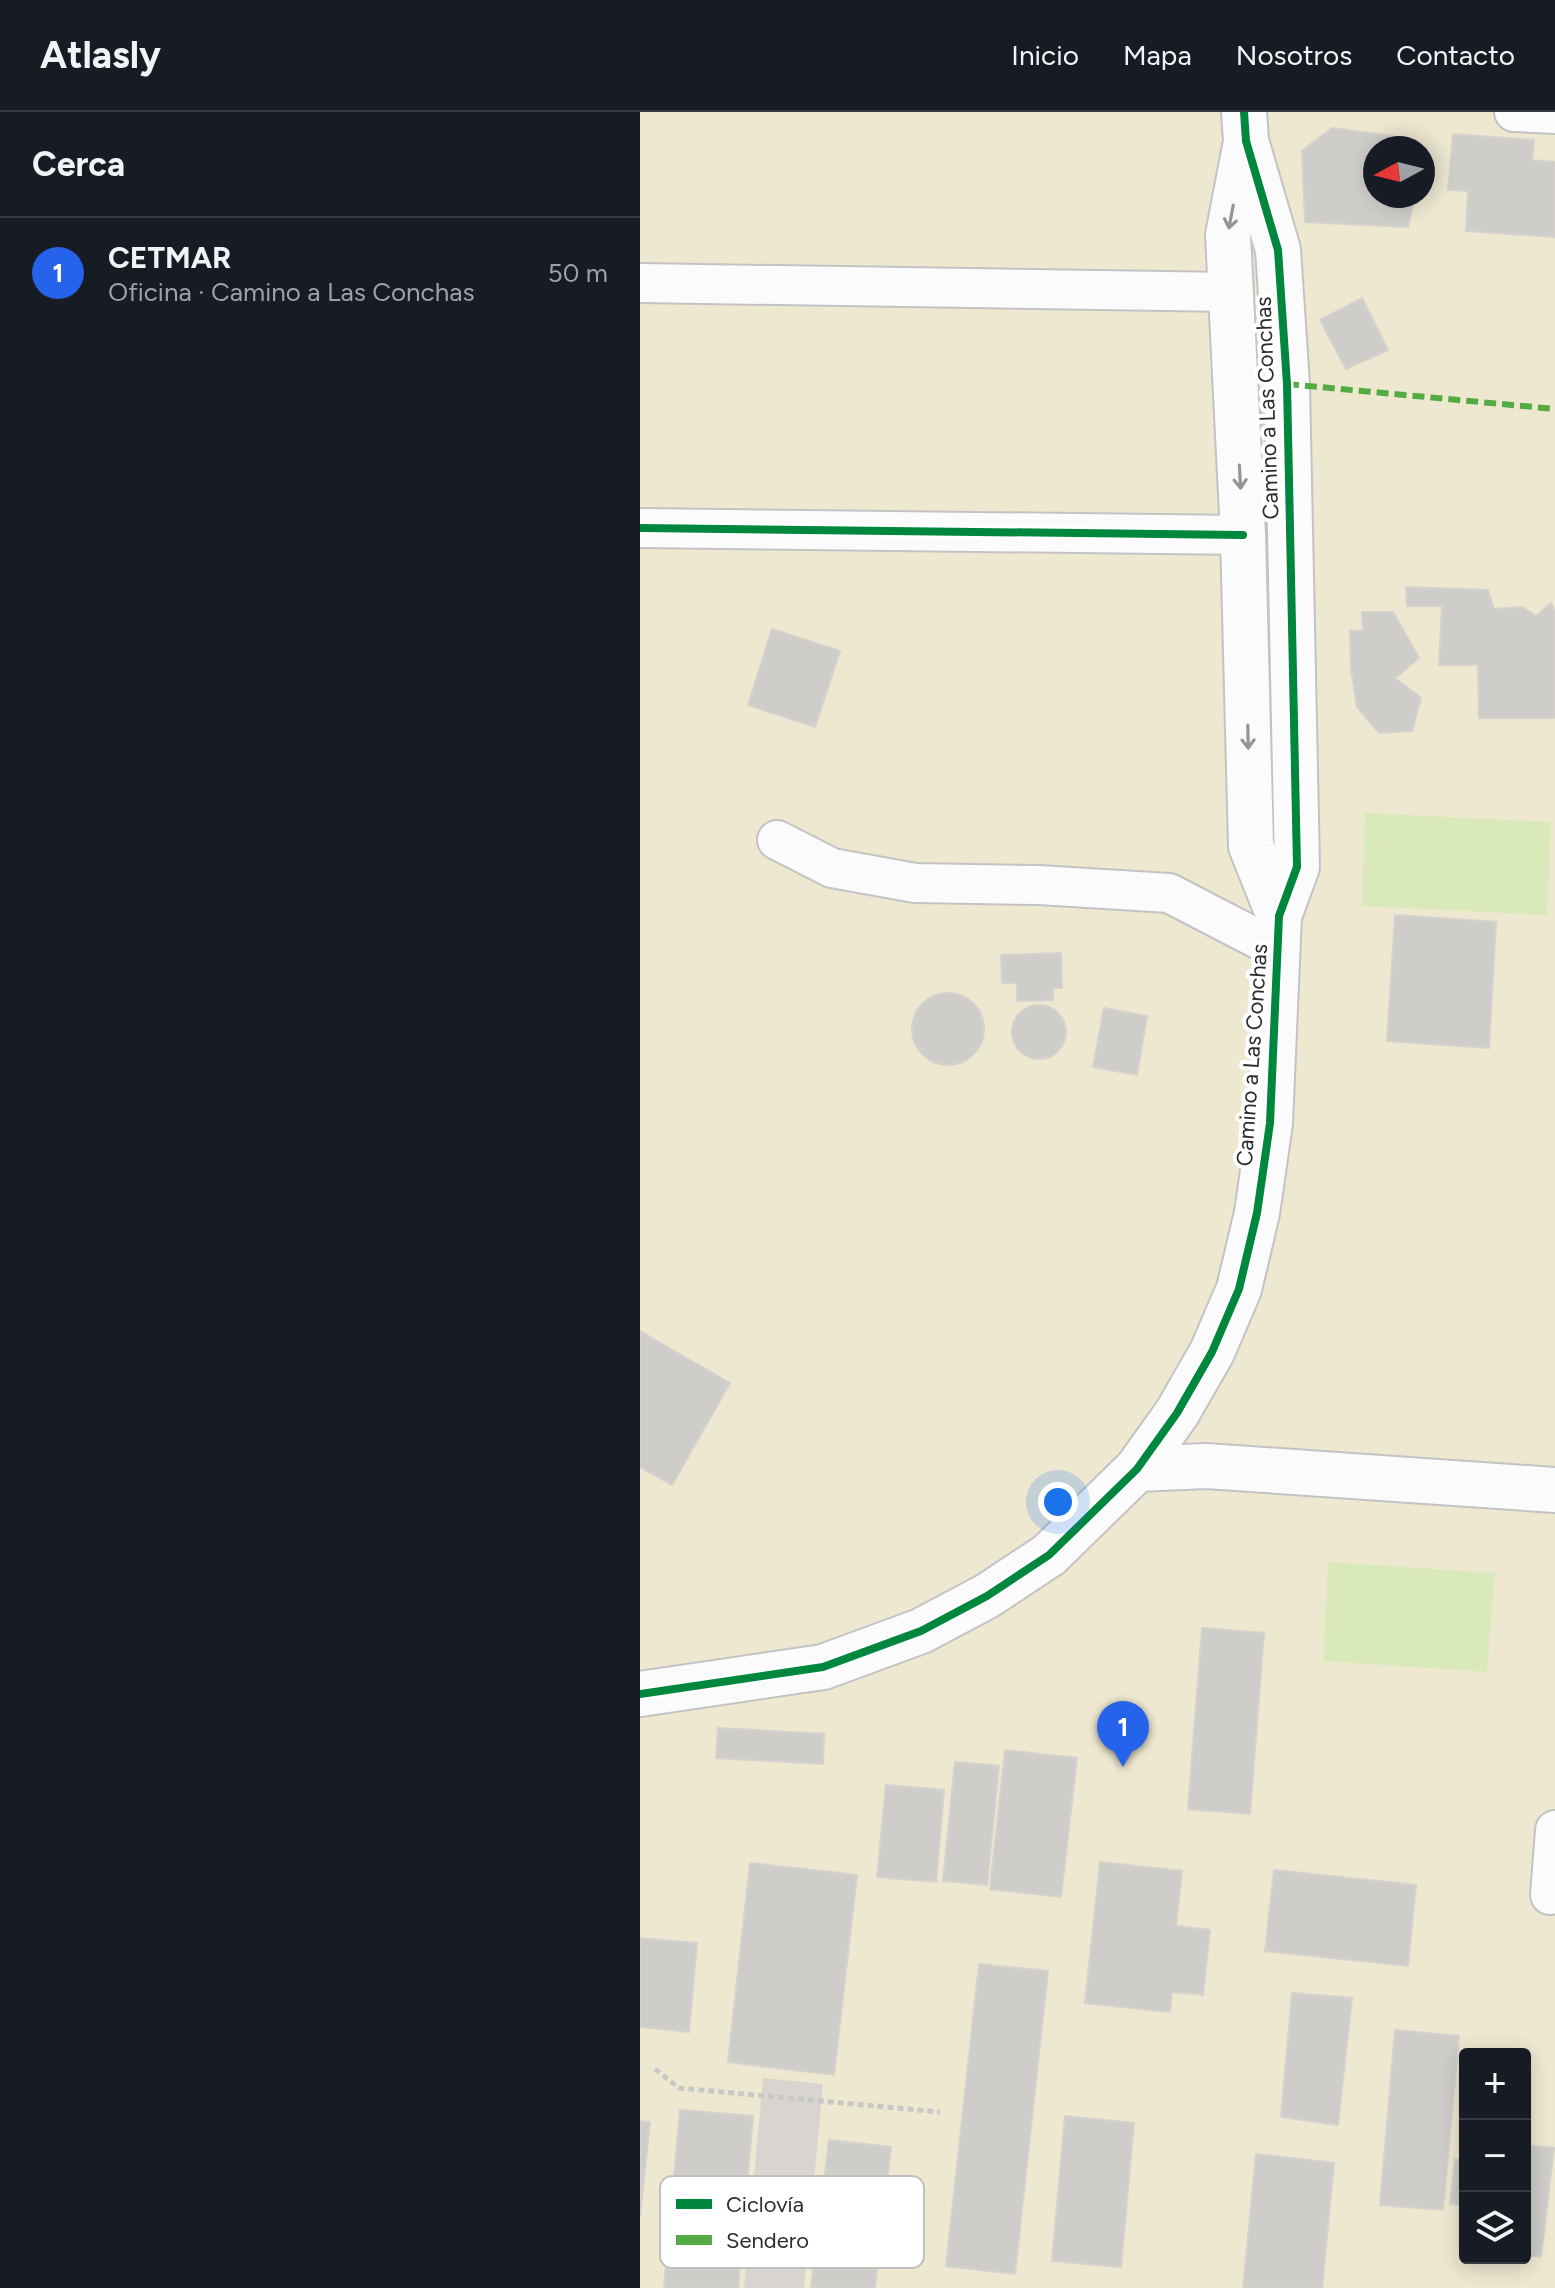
<!DOCTYPE html>
<html lang="es">
<meta charset="utf-8">
<style>
:root{--surface:#171b24;--page:#20242c;--text:#f1f3f6;--muted:#9ea1a6;--line:#363941;--accent:#2563eb}
body{margin:0;font-family:Figtree,sans-serif;background:var(--page);color:var(--text)}
.controls{position:absolute;right:24px;bottom:24px;display:grid;overflow:hidden;border-radius:8px;box-shadow:0 4px 20px #0003}
.controls button{width:72px;height:72px;display:grid;place-items:center;padding:0;border:0;border-bottom:2px solid var(--line);background:var(--surface);color:var(--text);font:40px sans-serif}
.compass{position:absolute;left:723px;top:24px;width:72px;height:72px;border-radius:50%;background:var(--surface);box-shadow:0 4px 20px #0003;rotate:263deg}
.you{position:absolute;left:418px;top:1390px;width:28px;height:28px;margin:-20px;border:6px solid #fff;border-radius:50%;background:#1a73e8;box-shadow:0 0 0 12px #1a73e833}
.badge{display:grid;place-items:center;width:52px;height:52px;border-radius:50%;background:var(--accent);color:#fff;font-size:26px;font-weight:700}
.pin{position:absolute;translate:-50% -66px;filter:drop-shadow(0 2px 4px #0008)}
.pin::after{content:'';position:absolute;top:42px;width:28px;height:24px;background:inherit;clip-path:polygon(0 0,100% 0,50% 100%)}
.list{margin:0;padding:0;list-style:none}
h2{display:flex;justify-content:space-between;align-items:center;height:104px;margin:0;padding:0 32px;font-size:34px}
h2 small{font-size:26px;font-weight:400;color:var(--muted)}
.list li{display:grid;grid-template-columns:52px 1fr auto;gap:24px;align-items:center;box-sizing:border-box;height:112px;padding:0 32px;border-top:2px solid var(--line)}
.list b{display:block;font-size:30px;white-space:nowrap}
.list p{margin:0;font-size:26px;white-space:nowrap;color:var(--muted)}
.list em{font-size:26px;font-style:normal;color:var(--muted)}
.icon{flex:none;width:44px;height:44px;fill:none;stroke:currentColor;stroke-width:2;stroke-linecap:round;stroke-linejoin:round}
.map{position:relative;flex:none;width:915px;height:2176px;overflow:hidden}
header{display:flex;align-items:center;gap:48px;box-sizing:border-box;height:112px;padding:0 40px;background:var(--surface);border-bottom:2px solid var(--line)}
header strong{font-size:38px}
nav{display:flex;gap:44px;margin-inline-start:auto;font-size:28px}
main{display:flex}
aside{flex:1;background:var(--surface)}
.map>svg:first-child{display:block}
.sand{fill:#eee8d1;fill-rule:evenodd}
.pitch{fill:#dae9ba}
.plaza{fill:#d8d5d0}
.building{fill:#cfcdc9;stroke:#d5d2ce;stroke-width:2}
.lines{fill:none;stroke-linecap:round;stroke-linejoin:round}
.street-casing{stroke:#c3c3c3;stroke-width:42}
.secondary-casing{stroke:#c3c3c3;stroke-width:48}
.path{stroke:#c8c8c7;stroke-width:5;stroke-dasharray:6 4;stroke-linecap:butt}
.street{stroke:#fcfbfb;stroke-width:38}
.secondary{stroke:#fcfbfb;stroke-width:44}
.quiet{stroke:#54ab44;stroke-width:6;stroke-dasharray:12 6;stroke-linecap:butt}
.cycleway-casing{stroke:#fff;stroke-width:13}
.cycleway{stroke:#00873e;stroke-width:8}
.oneway{stroke:#949494}
.labels{text-anchor:middle;dominant-baseline:central;stroke-width:8;stroke-linejoin:round;paint-order:stroke}
.street-label{font-size:22px;fill:#2c2c2c;stroke:#fff}
.key{fill:#fff;stroke:#c0c0c0;stroke-width:2}
.key-label{font-size:22px;fill:#2c2c2c}
</style>
<header>
<strong>Atlasly</strong>
<nav><a>Inicio</a><a>Mapa</a><a>Nosotros</a><a>Contacto</a></nav>
</header>
<main>
<aside>
<h2>Cerca<small></small></h2>
<ul class="list">
<li><span class="badge">1</span><div><b>CETMAR</b><p>Oficina · Camino a Las Conchas</p></div><em>50 m</em></li>
</ul>
</aside>
<div class="map">
<svg width="915" height="2176" viewBox="0 0 915 2176">
<rect width="100%" height="100%" fill="#eae7e2"/>
<path class="sand" d="M0 0H915V2176H0ZM735 36H783V84H735ZM825 1942H885V2146H825Z"/>
<g class="pitch">
<path d="M725 701 911 710 907 803 722 794Z"/>
<path d="M688 1450 855 1461 847 1560 683 1549Z"/>
</g>
<path class="plaza" d="M123 1966 183 1972 164 2176H104Z"/>
<g class="building">
<path d="M692 16 753 24 771 36H735V84H775L768 115 665 110 662 39Z"/>
<path d="M813 22 894 28 892 48 915 50V125L826 119 828 79 808 78Z"/>
<path d="M722 186 748 238 706 257 680 208Z"/>
<path d="M613 288H629V318H614Z"/>
<path d="M766 475 848 478 854 497 882 495 896 504 911 491 915 501V606H839L838 553H799L802 494H767Z"/>
<path d="M722 500H753L779 546 755 566 781 586 772 619 739 621 717 595 711 557 710 519H723Z"/>
<path d="M132 517 200 539 175 615 108 593Z"/>
<path d="M755 803 856 810 849 936 747 929Z"/>
<path d="M421 841 422 876H413V888L377 889V871H362L361 843Z"/>
<circle cx="308" cy="917" r="36"/>
<circle cx="399" cy="920" r="27"/>
<path d="M464 896 507 904 497 963 453 955Z"/>
<path d="M0 1219 90 1271 32 1373 0 1355Z"/>
<path d="M562 1516 624 1521 610 1702 548 1697Z"/>
<path d="M78 1616 184 1622 183 1652 76 1646Z"/>
<path d="M365 1638 437 1646 421 1785 350 1777Z"/>
<path d="M315 1650 359 1654 347 1773 303 1769Z"/>
<path d="M246 1673 304 1678 296 1770 237 1765Z"/>
<path d="M460 1750 542 1759 536 1814 570 1818 563 1883 532 1880 530 1900 445 1891Z"/>
<path d="M110 1751 217 1763 194 1963 88 1950Z"/>
<path d="M634 1758 776 1773 768 1854 625 1839Z"/>
<path d="M0 1826 57 1831 49 1920 0 1915Z"/>
<path d="M339 1852 408 1859 375 2162 306 2154Z"/>
<path d="M652 1881 712 1886 698 2013 641 2005Z"/>
<path d="M755 1918 819 1924 803 2098 740 2093Z"/>
<path d="M40 1998 113 2004 98 2176H24Z"/>
<path d="M425 2004 494 2011 481 2155 412 2149Z"/>
<path d="M0 2009 10 2010 0 2104Z"/>
<path d="M189 2028 251 2035 235 2176H171Z"/>
<path d="M885 2033 914 2036 901 2145 885 2143Z"/>
<path d="M616 2042 694 2051 682 2176H603Z"/>
<path d="M815 2047 825 2049V2094L810 2092Z"/>
</g>
<g class="lines">
<defs>
<g id="street">
<path d="M874 0 915 2"/>
<path d="M0 171 591 180"/>
<path d="M0 416 603 423"/>
<path d="M137 728 192 756 275 771 399 773 529 781 637 837"/>
<path d="M910 1783 915 1718"/>
</g>
<g id="secondary">
<path d="M605 35 588 123 603 423 611 734 639 804"/>
<path d="M497 1357 566 1354 915 1378"/>
<path d="M0 1582 183 1555 281 1519 347 1484 409 1443 497 1357 537 1301 572 1240 599 1177 617 1101 630 1011 639 804 657 755 647 272 638 138 606 29 604 0"/>
</g>
</defs>
<use href="#street" class="street-casing"/>
<use href="#secondary" class="secondary-casing"/>
<path class="path" d="M15 1957 39 1976 300 2000"/>
<use href="#street" class="street"/>
<use href="#secondary" class="secondary"/>
<path class="quiet" d="M647 272 915 297"/>
<defs>
<g id="cycleway">
<path d="M0 416 603 423"/>
<path d="M0 1582 183 1555 281 1519 347 1484 409 1443 497 1357 537 1301 572 1240 599 1177 617 1101 630 1011 639 804 657 755 647 272 638 138 606 29 604 0"/>
</g>
</defs>
<use href="#cycleway" class="cycleway-casing"/>
<use href="#cycleway" class="cycleway"/>
</g>
<defs><path id="oneway-shaft" d="M-6 0H5M1.5-3L5.5 0L1.5 3" fill="none" stroke-width="1.6" stroke-linecap="round" stroke-linejoin="round" transform="scale(2)"/></defs>
<g class="oneway">
<use href="#oneway-shaft" transform="translate(591 105) rotate(101)"/>
<use href="#oneway-shaft" transform="translate(600 365) rotate(87)"/>
<use href="#oneway-shaft" transform="translate(608 625) rotate(89)"/>
</g>
<g class="labels">
<g class="street-label">
<text transform="translate(627 296) rotate(-92)">Camino a Las Conchas</text>
<text transform="translate(612 943) rotate(-86)">Camino a Las Conchas</text>
</g>
</g>
<rect x="20" y="2064" width="264" height="92" rx="12" class="key"/>
<rect x="36" y="2087" width="36" height="10" fill="#00873e"/>
<rect x="36" y="2123" width="36" height="10" fill="#54ab44"/>
<g class="key-label">
<text x="86" y="2100">Ciclovía</text>
<text x="86" y="2136">Sendero</text>
</g>
</svg>
<div class="controls">
<button>+</button>
<button>−</button>
<button><svg class="icon" aria-label="layers" viewBox="0 0 24 24"><path d="M12 4l9 5-9 5-9-5zM3 14l9 5 9-5"/></svg></button>
</div>
<svg class="compass" viewBox="-18 -18 36 36"><path d="M0-13l5 13h-10z" fill="#e53935"/><path d="M0 13l5-13h-10z" fill="#9ea1a6"/></svg>
<div class="you"></div>
<div class="pin badge" style="left:483px;top:1655px">1</div>
</div>
</main>
